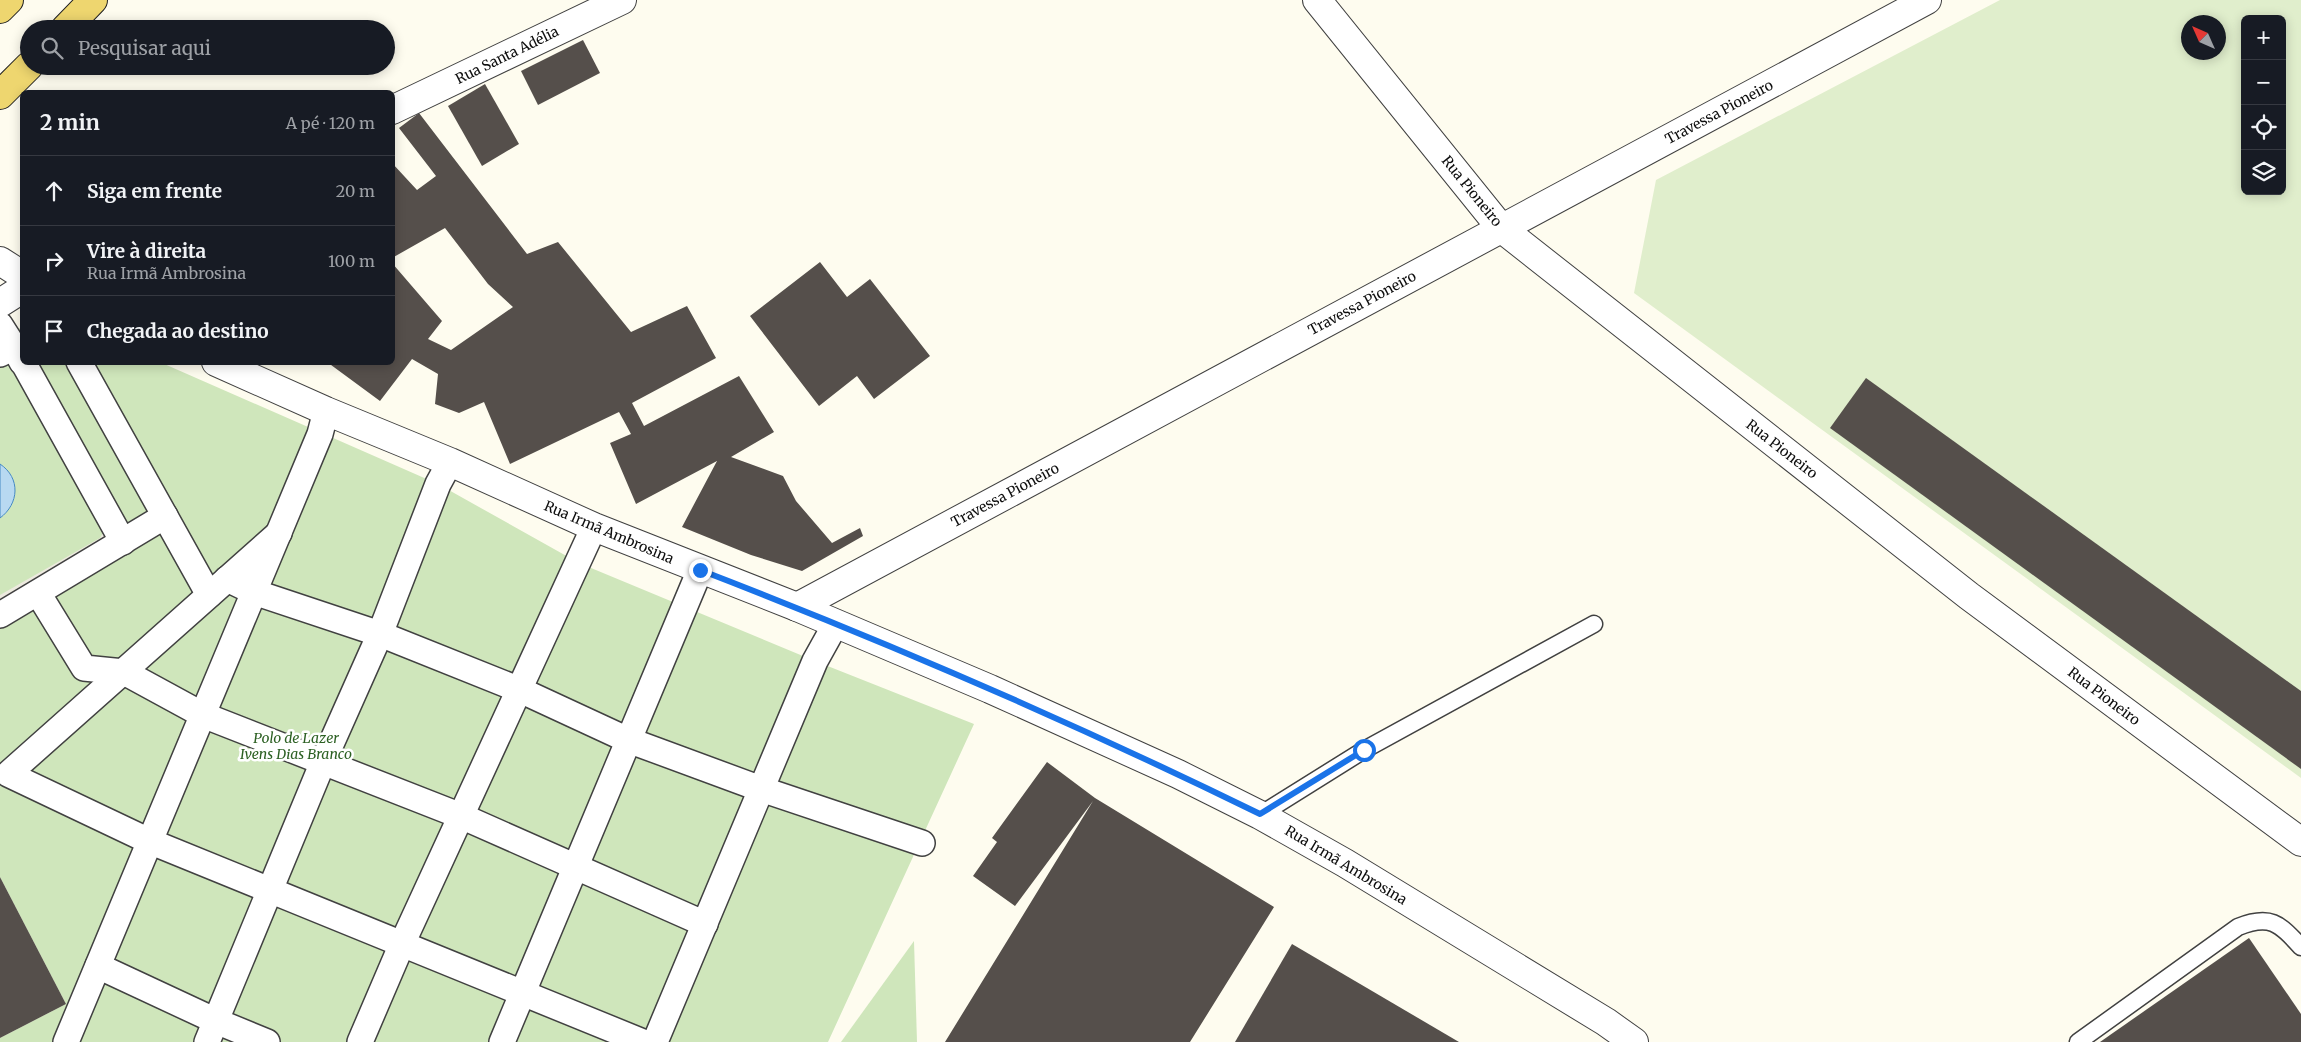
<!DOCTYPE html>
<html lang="pt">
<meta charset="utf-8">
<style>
:root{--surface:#171b24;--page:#20242c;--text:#f1f3f6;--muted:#9ea1a6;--line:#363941}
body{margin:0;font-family:Merriweather,serif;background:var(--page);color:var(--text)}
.controls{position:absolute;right:15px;top:15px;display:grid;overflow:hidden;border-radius:8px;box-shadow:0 2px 12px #0003}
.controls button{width:45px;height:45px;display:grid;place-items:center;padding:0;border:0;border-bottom:1px solid var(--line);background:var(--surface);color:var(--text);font:25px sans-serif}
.compass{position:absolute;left:2181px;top:15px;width:45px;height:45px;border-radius:50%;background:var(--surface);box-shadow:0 2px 12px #0003;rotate:315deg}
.stop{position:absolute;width:15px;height:15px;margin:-11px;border:4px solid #1a73e8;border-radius:50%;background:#fff}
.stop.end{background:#1a73e8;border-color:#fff;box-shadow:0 1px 5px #0008}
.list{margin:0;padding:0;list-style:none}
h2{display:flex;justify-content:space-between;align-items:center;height:65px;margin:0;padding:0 20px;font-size:21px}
h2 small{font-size:16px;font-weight:400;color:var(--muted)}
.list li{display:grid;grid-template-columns:32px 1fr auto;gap:15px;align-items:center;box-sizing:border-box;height:70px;padding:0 20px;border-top:1px solid var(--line)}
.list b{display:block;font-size:19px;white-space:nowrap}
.list p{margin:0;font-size:16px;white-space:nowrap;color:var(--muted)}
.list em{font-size:16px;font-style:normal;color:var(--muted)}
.icon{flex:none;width:28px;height:28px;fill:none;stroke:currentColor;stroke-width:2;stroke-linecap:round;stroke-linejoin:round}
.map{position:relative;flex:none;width:2301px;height:1042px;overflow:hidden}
.search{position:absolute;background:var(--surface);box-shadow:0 2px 12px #0003;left:20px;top:20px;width:375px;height:55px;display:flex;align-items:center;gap:12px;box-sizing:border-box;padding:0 18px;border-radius:28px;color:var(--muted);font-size:19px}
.panel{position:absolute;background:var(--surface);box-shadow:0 2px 12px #0003;left:20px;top:90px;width:375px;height:275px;border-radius:8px}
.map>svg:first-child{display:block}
.green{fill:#cfe6bb}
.pitch{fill:#e0eecc;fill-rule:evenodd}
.plaza{fill:#edeadf}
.water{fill:#b8d9f1;stroke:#4489c3}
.building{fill:#554f4b}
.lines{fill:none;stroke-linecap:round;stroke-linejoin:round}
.service-casing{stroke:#414141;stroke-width:19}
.pedestrian-casing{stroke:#414141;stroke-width:28}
.minor-casing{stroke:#414141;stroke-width:30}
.primary-casing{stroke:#1f1f1f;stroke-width:30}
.service{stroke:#fff;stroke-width:16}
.pedestrian{stroke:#fff;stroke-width:25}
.minor{stroke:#fff;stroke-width:28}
.primary{stroke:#eed66f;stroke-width:28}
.route{stroke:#1a73e8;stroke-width:6}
.labels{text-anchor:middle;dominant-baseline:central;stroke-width:5;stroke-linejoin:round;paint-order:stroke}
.street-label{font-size:14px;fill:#0e0e0e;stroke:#fff}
.park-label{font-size:14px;font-style:italic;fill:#2c6023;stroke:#fff}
</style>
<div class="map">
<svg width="2301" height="1042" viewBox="0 0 2301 1042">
<rect width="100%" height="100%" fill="#fefcef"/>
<g class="green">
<path d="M22 327V362L162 363 438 484 579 563 815 661 974 724 828 1042H0V1038L66 1004 0 877V518C19 504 21 478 0 464V339Z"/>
<path d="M914 941 917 1042H841Z"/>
</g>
<path class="pitch" d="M2000 0H2301V778L1634 293 1656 180ZM2245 19H2282V191H2245ZM2188 22H2218V52H2188Z"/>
<path class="plaza" d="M106 528 123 542 0 614V595L100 538Z"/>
<path class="water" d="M0 464C21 478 19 504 0 518Z"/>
<g class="building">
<path d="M583 40 600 73 538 105 521 71Z"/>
<path d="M485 84 519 144 482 166 448 106Z"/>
<path d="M419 113 527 254 558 242 631 332 687 306 716 358 632 403 644 426 739 376 774 432 731 457 783 476 796 501 832 543 860 528 863 536 802 571 751 555 682 527 717 461 636 504 610 443 631 434 619 412 510 464 484 402 459 413 435 404 438 374 412 359 380 401 327 362H392V263L442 321 428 339 451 350 513 307 488 284 445 228 392 258V163L417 190 436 176 399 128Z"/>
<path d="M820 262 847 297 870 279 930 356 874 399 857 376 819 406 750 316Z"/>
<path d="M1866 378 2301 691V769L1830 428Z"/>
<path d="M1047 762 1095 798 1274 907 1190 1042H945L1093 801 1015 906 973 876 997 842 992 838Z"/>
<path d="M0 877 66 1004 0 1038Z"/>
<path d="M2249 938 2301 1014V1042H2100Z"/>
<path d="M1292 944 1459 1042H1235Z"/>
</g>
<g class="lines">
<defs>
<g id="service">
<path d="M1260 815 1364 750 1594 624"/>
<path d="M2078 1042 2238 927C2270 914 2279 923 2301 947"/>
</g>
<g id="pedestrian">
<path d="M0 325 14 347"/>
<path d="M0 354 14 347 22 362"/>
<path d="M23 362 123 542"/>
<path d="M79 362 209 595"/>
<path d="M279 533 8 774 149 841 643 1042"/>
<path d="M227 579 254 592 380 634 520 690 628 740 761 789 922 843"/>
<path d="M38 593 84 668 124 672 203 715 461 816 705 924"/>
<path d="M0 615 165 516"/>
<path d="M98 966 216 1021 267 1042"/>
<path d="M66 1042 320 434 326 411"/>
<path d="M207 1042 323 762 380 634 438 484 450 462"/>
<path d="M360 1042 402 944 594 527"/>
<path d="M502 1042 700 570"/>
<path d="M655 1042 815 661 835 625"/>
</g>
<g id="minor">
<path d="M1317 0 1501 228 1969 596 2301 842"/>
<path d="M392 110 622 0"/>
<path d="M0 261 22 275"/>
<path d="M0 303 22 289"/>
<path d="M216 362 326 411 450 462 594 527 797 607 990 689 1178 774 1260 815 1345 863 1606 1022 1634 1042"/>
<path d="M797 607 1927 0"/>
</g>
<g id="primary">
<path d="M0 9 9 0"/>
<path d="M65 29 93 0"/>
<path d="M0 95 29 66"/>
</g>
</defs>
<use href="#service" class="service-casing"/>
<use href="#pedestrian" class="pedestrian-casing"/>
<use href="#minor" class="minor-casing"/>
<use href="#primary" class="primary-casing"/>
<use href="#service" class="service"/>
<use href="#pedestrian" class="pedestrian"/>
<use href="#minor" class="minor"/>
<use href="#primary" class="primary"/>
</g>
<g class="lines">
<path class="route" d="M700 570C890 643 1078 725 1260 814L1364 750"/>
</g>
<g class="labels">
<g class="street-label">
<text transform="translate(507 55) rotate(-26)">Rua Santa Adélia</text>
<text transform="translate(1719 112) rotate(-28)">Travessa Pioneiro</text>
<text transform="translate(1472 191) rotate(51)">Rua Pioneiro</text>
<text transform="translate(1362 303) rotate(-28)">Travessa Pioneiro</text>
<text transform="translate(1782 449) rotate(38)">Rua Pioneiro</text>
<text transform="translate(1005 495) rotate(-28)">Travessa Pioneiro</text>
<text transform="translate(609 532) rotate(23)">Rua Irmã Ambrosina</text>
<text transform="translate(2104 696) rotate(37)">Rua Pioneiro</text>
<text transform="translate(1346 865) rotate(31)">Rua Irmã Ambrosina</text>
</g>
<g class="park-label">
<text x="296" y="738">Polo de Lazer<tspan x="296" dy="16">Ivens Dias Branco</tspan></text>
</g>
</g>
</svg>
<div class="controls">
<button>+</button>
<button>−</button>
<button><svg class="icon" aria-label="locate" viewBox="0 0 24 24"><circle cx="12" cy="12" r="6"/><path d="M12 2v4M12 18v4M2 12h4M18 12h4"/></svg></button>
<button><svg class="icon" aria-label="layers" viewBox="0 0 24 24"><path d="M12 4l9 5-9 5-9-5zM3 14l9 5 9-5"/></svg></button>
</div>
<svg class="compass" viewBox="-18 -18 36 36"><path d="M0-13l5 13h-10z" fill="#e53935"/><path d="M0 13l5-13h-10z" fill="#9ea1a6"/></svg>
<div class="stop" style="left:1364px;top:750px"></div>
<div class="stop end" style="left:700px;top:570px"></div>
<div class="search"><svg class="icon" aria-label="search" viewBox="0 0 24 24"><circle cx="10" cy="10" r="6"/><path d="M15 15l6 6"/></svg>Pesquisar aqui</div>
<section class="panel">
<h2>2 min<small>A pé · 120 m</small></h2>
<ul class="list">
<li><svg class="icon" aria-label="ahead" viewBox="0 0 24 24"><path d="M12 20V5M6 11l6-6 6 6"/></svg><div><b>Siga em frente</b></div><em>20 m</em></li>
<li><svg class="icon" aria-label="right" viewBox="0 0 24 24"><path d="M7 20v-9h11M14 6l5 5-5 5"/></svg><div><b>Vire à direita</b><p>Rua Irmã Ambrosina</p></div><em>100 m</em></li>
<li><svg class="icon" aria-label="arrive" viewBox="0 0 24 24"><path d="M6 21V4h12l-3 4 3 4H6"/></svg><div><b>Chegada ao destino</b></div></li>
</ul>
</section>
</div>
